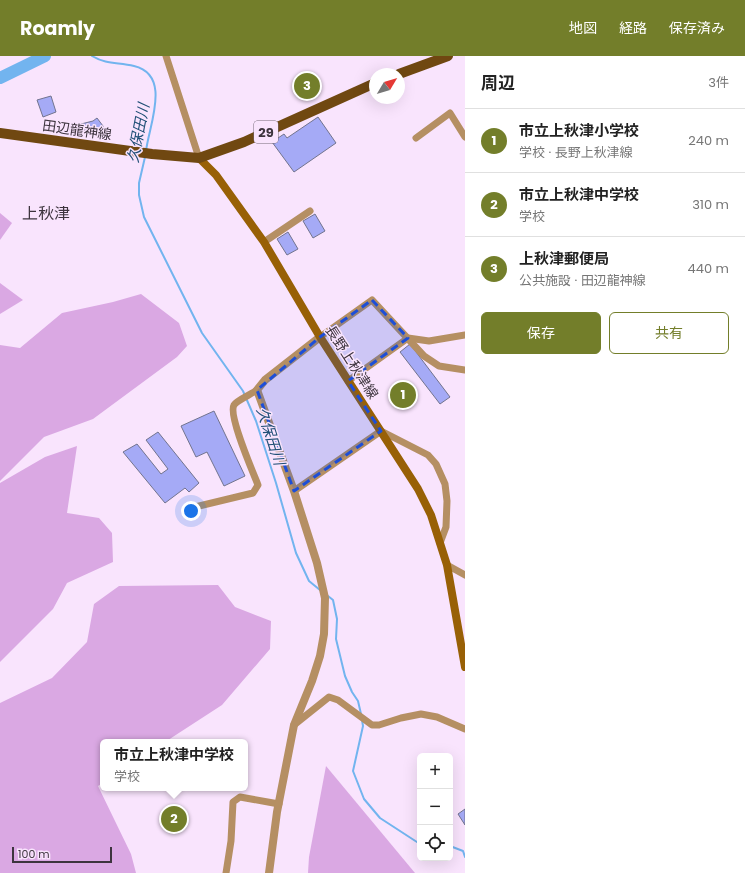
<!DOCTYPE html>
<html lang="ja">
<meta charset="utf-8">
<style>
:root{--surface:#fff;--page:#f2f2f2;--text:#222;--muted:#767676;--line:#e0e0e0;--accent:#737e2a}
body{margin:0;font-family:Poppins,"Noto Sans JP",sans-serif;background:var(--page);color:var(--text)}
.controls{position:absolute;right:12px;bottom:12px;display:grid;overflow:hidden;border-radius:6px;box-shadow:0 4px 16px #0002}
.controls button{width:36px;height:36px;display:grid;place-items:center;padding:0;border:0;border-bottom:1px solid var(--line);background:var(--surface);color:var(--text);font:20px sans-serif}
.compass{position:absolute;left:369px;top:12px;width:36px;height:36px;border-radius:50%;background:var(--surface);box-shadow:0 4px 16px #0002;rotate:52deg}
.scale{position:absolute;left:12px;bottom:10px;width:100px;box-sizing:border-box;padding-left:4px;border:2px solid #3d343e;border-top:0;font-size:11px;line-height:14px;white-space:nowrap;color:#3d343e;-webkit-text-stroke:3px #f9e4fd;paint-order:stroke}
.you{position:absolute;left:191px;top:455px;width:14px;height:14px;margin:-10px;border:3px solid #fff;border-radius:50%;background:#1a73e8;box-shadow:0 0 0 6px #1a73e833}
.badge{display:grid;place-items:center;width:26px;height:26px;border-radius:50%;background:var(--accent);color:#fff;font-size:13px;font-weight:700}
.pin{position:absolute;translate:-50% -50%;border:2px solid #fff;box-shadow:0 1px 4px #0006}
.popup{position:absolute;left:100px;top:683px;width:148px;height:52px;box-sizing:border-box;display:grid;place-content:center;border-radius:6px;background:var(--surface);filter:drop-shadow(0 1px 3px #0005);font-size:13px;white-space:nowrap;color:var(--muted)}
.popup b{font-size:15px;color:var(--text)}
.popup::after{content:'';position:absolute;left:50%;top:100%;margin-left:-8px;border:8px solid transparent;border-top-color:var(--surface)}
.list{margin:0;padding:0;list-style:none}
h2{display:flex;justify-content:space-between;align-items:center;height:52px;margin:0;padding:0 16px;font-size:17px}
h2 small{font-size:13px;font-weight:400;color:var(--muted)}
.list li{display:grid;grid-template-columns:26px 1fr auto;gap:12px;align-items:center;box-sizing:border-box;height:64px;padding:0 16px;border-top:1px solid var(--line)}
.list b{display:block;font-size:15px;white-space:nowrap}
.list p{margin:0;font-size:13px;white-space:nowrap;color:var(--muted)}
.list em{font-size:13px;font-style:normal;color:var(--muted)}
.actions{display:flex;gap:8px;padding:12px 16px}
.actions a{flex:1;padding:9px 0;border:1px solid var(--accent);border-radius:6px;text-align:center;font-size:14px;color:var(--accent)}
.actions .main{background:var(--accent);color:#fff}
.icon{flex:none;width:22px;height:22px;fill:none;stroke:currentColor;stroke-width:2;stroke-linecap:round;stroke-linejoin:round}
.map{position:relative;flex:none;width:465px;height:817px;overflow:hidden}
header{display:flex;align-items:center;gap:24px;box-sizing:border-box;height:56px;padding:0 20px;background:var(--accent);color:#fff}
header strong{font-size:19px}
nav{display:flex;gap:22px;margin-inline-start:auto;font-size:14px}
main{display:flex}
aside{flex:1;background:var(--surface)}
.map>svg:first-child{display:block}
.green{fill:#daa8e3}
.lines{fill:none;stroke-linecap:round;stroke-linejoin:round}
.stream{stroke:#72b4ef;stroke-width:2}
.river{stroke:#72b4ef;stroke-width:12}
.building{fill:#a5aaf6;stroke:#72748e}
.minor{stroke:#b58f63;stroke-width:7}
.tertiary{stroke:#b58f63;stroke-width:8}
.secondary{stroke:#986006;stroke-width:8}
.primary{stroke:#704811;stroke-width:10}
.marked{fill:#1d4ed8;fill-opacity:0.2;stroke:#1d4ed8;stroke-width:3;stroke-dasharray:8 5;stroke-linejoin:round}
.labels{text-anchor:middle;dominant-baseline:central;stroke-width:3;stroke-linejoin:round;paint-order:stroke}
.shield{fill:#f9e4fd;stroke:#756977;stroke-width:1}
.shield-label{font-size:13px;font-weight:bold;fill:#3d343e}
.street-label{font-size:14px;fill:#3d343e;stroke:#f9e4fd}
.water-label{font-size:15px;font-style:italic;fill:#204f76;stroke:#f9e4fd}
.quarter-label{font-size:16px;fill:#3d343e;stroke:#f9e4fd}
</style>
<header>
<strong>Roamly</strong>
<nav><a>地図</a><a>経路</a><a>保存済み</a></nav>
</header>
<main>
<div class="map">
<svg width="465" height="817" viewBox="0 0 465 817">
<rect width="100%" height="100%" fill="#f9e4fd"/>
<g class="green">
<path d="M0 157 12 167 0 184Z"/>
<path d="M0 227 23 244 0 258Z"/>
<path d="M141 238 179 267 187 290 177 301 93 363 44 381 0 425V289L20 292 62 257 113 246Z"/>
<path d="M77 390 67 457 99 462 112 477 113 506 67 527 53 553 0 606V427L45 401Z"/>
<path d="M218 529 235 551 271 565 270 593 222 649 165 686H103V727L98 730 131 798 136 817H0V647L52 622 87 586 94 548 119 530Z"/>
<path d="M326 710 415 817H308L309 801Z"/>
</g>
<g class="lines">
<g class="stream">
<path d="M92 0C107 9 118 6 134 10 172 19 149 69 146 95"/>
<path d="M145 101 139 127V139L144 161 202 277 243 335 256 365 276 427 296 497 309 525 320 534"/>
<path d="M328 540 333 544 337 563 336 583 345 620 352 636 358 645 361 658"/>
<path d="M362 664 363 670 353 715 364 743 380 762 420 788"/>
<path d="M450 790 463 795 465 801"/>
</g>
<path class="river" d="M0 22 45 0"/>
</g>
<g class="building">
<path d="M51 40 56 56 43 61 37 44Z"/>
<path d="M318 61 336 87 294 116 272 86 284 78 287 82Z"/>
<path d="M97 62 109 78 103 82 94 72 71 77 69 71 93 65Z"/>
<path d="M315 158 325 175 313 182 303 165Z"/>
<path d="M288 176 298 193 287 199 277 183Z"/>
<path d="M410 288 450 341 440 348 400 296Z"/>
<path d="M214 355 245 420 224 430 207 396 196 401 181 370Z"/>
<path d="M158 376 199 427 189 436 185 432 165 447 123 396 137 388 161 418 168 413 146 384Z"/>
<path d="M465 753V769L458 758Z"/>
</g>
<g class="lines">
<g class="minor">
<path d="M166 0 199 102"/>
<path d="M416 82 450 57 465 81"/>
<path d="M264 186 310 155"/>
<path d="M320 281 372 244 424 300 439 310 465 314"/>
<path d="M348 325 408 282 429 285 465 279"/>
<path d="M294 435 381 375 428 399 436 408 445 428 447 445 446 471 440 487"/>
<path d="M191 452 253 437 258 429C253 416 228 359 234 349 237 344 252 338 257 334"/>
<path d="M447 509 465 519"/>
<path d="M294 669 329 641 338 644 372 669H379L401 662 421 658 437 661 465 673"/>
<path d="M226 817 231 785 233 746 240 741 279 748"/>
</g>
<path class="tertiary" d="M269 817 277 756 294 669 312 625 320 600 324 578 325 542 317 507 294 435 257 334 265 324 320 281"/>
<path class="secondary" d="M199 102 216 119 264 186 320 281 418 433 431 459 447 509 465 611"/>
<g class="primary">
<path d="M399 18 448 0"/>
<path d="M0 77 152 98 199 102 244 86 375 27"/>
</g>
</g>
<path class="marked" d="M372 244 408 282 348 325 381 375 294 435 257 334 320 281Z"/>
<g class="labels">
<rect class="shield" x="254" y="65" width="24" height="22" rx="3"/>
<g class="shield-label">
<text x="266" y="76">29</text>
</g>
<g class="street-label">
<text transform="translate(77 74) rotate(8)">田辺龍神線</text>
<text transform="translate(352 306) rotate(57)">長野上秋津線</text>
</g>
<g class="water-label">
<text transform="translate(138 77) rotate(-79)">久保田川</text>
<text transform="translate(271 380) rotate(72)">久保田川</text>
</g>
<g class="quarter-label">
<text x="46" y="157">上秋津</text>
</g>
</g>
</svg>
<div class="controls">
<button>+</button>
<button>−</button>
<button><svg class="icon" aria-label="locate" viewBox="0 0 24 24"><circle cx="12" cy="12" r="6"/><path d="M12 2v4M12 18v4M2 12h4M18 12h4"/></svg></button>
</div>
<svg class="compass" viewBox="-18 -18 36 36"><path d="M0-13l5 13h-10z" fill="#e53935"/><path d="M0 13l5-13h-10z" fill="#767676"/></svg>
<div class="scale">100 m</div>
<div class="you"></div>
<div class="pin badge" style="left:403px;top:339px">1</div>
<div class="pin badge" style="left:174px;top:763px">2</div>
<div class="popup"><b>市立上秋津中学校</b>学校</div>
<div class="pin badge" style="left:307px;top:30px">3</div>
</div>
<aside>
<h2>周辺<small>3件</small></h2>
<ul class="list">
<li><span class="badge">1</span><div><b>市立上秋津小学校</b><p>学校 · 長野上秋津線</p></div><em>240 m</em></li>
<li><span class="badge">2</span><div><b>市立上秋津中学校</b><p>学校</p></div><em>310 m</em></li>
<li><span class="badge">3</span><div><b>上秋津郵便局</b><p>公共施設 · 田辺龍神線</p></div><em>440 m</em></li>
</ul>
<div class="actions"><a class="main">保存</a><a>共有</a></div>
</aside>
</main>
